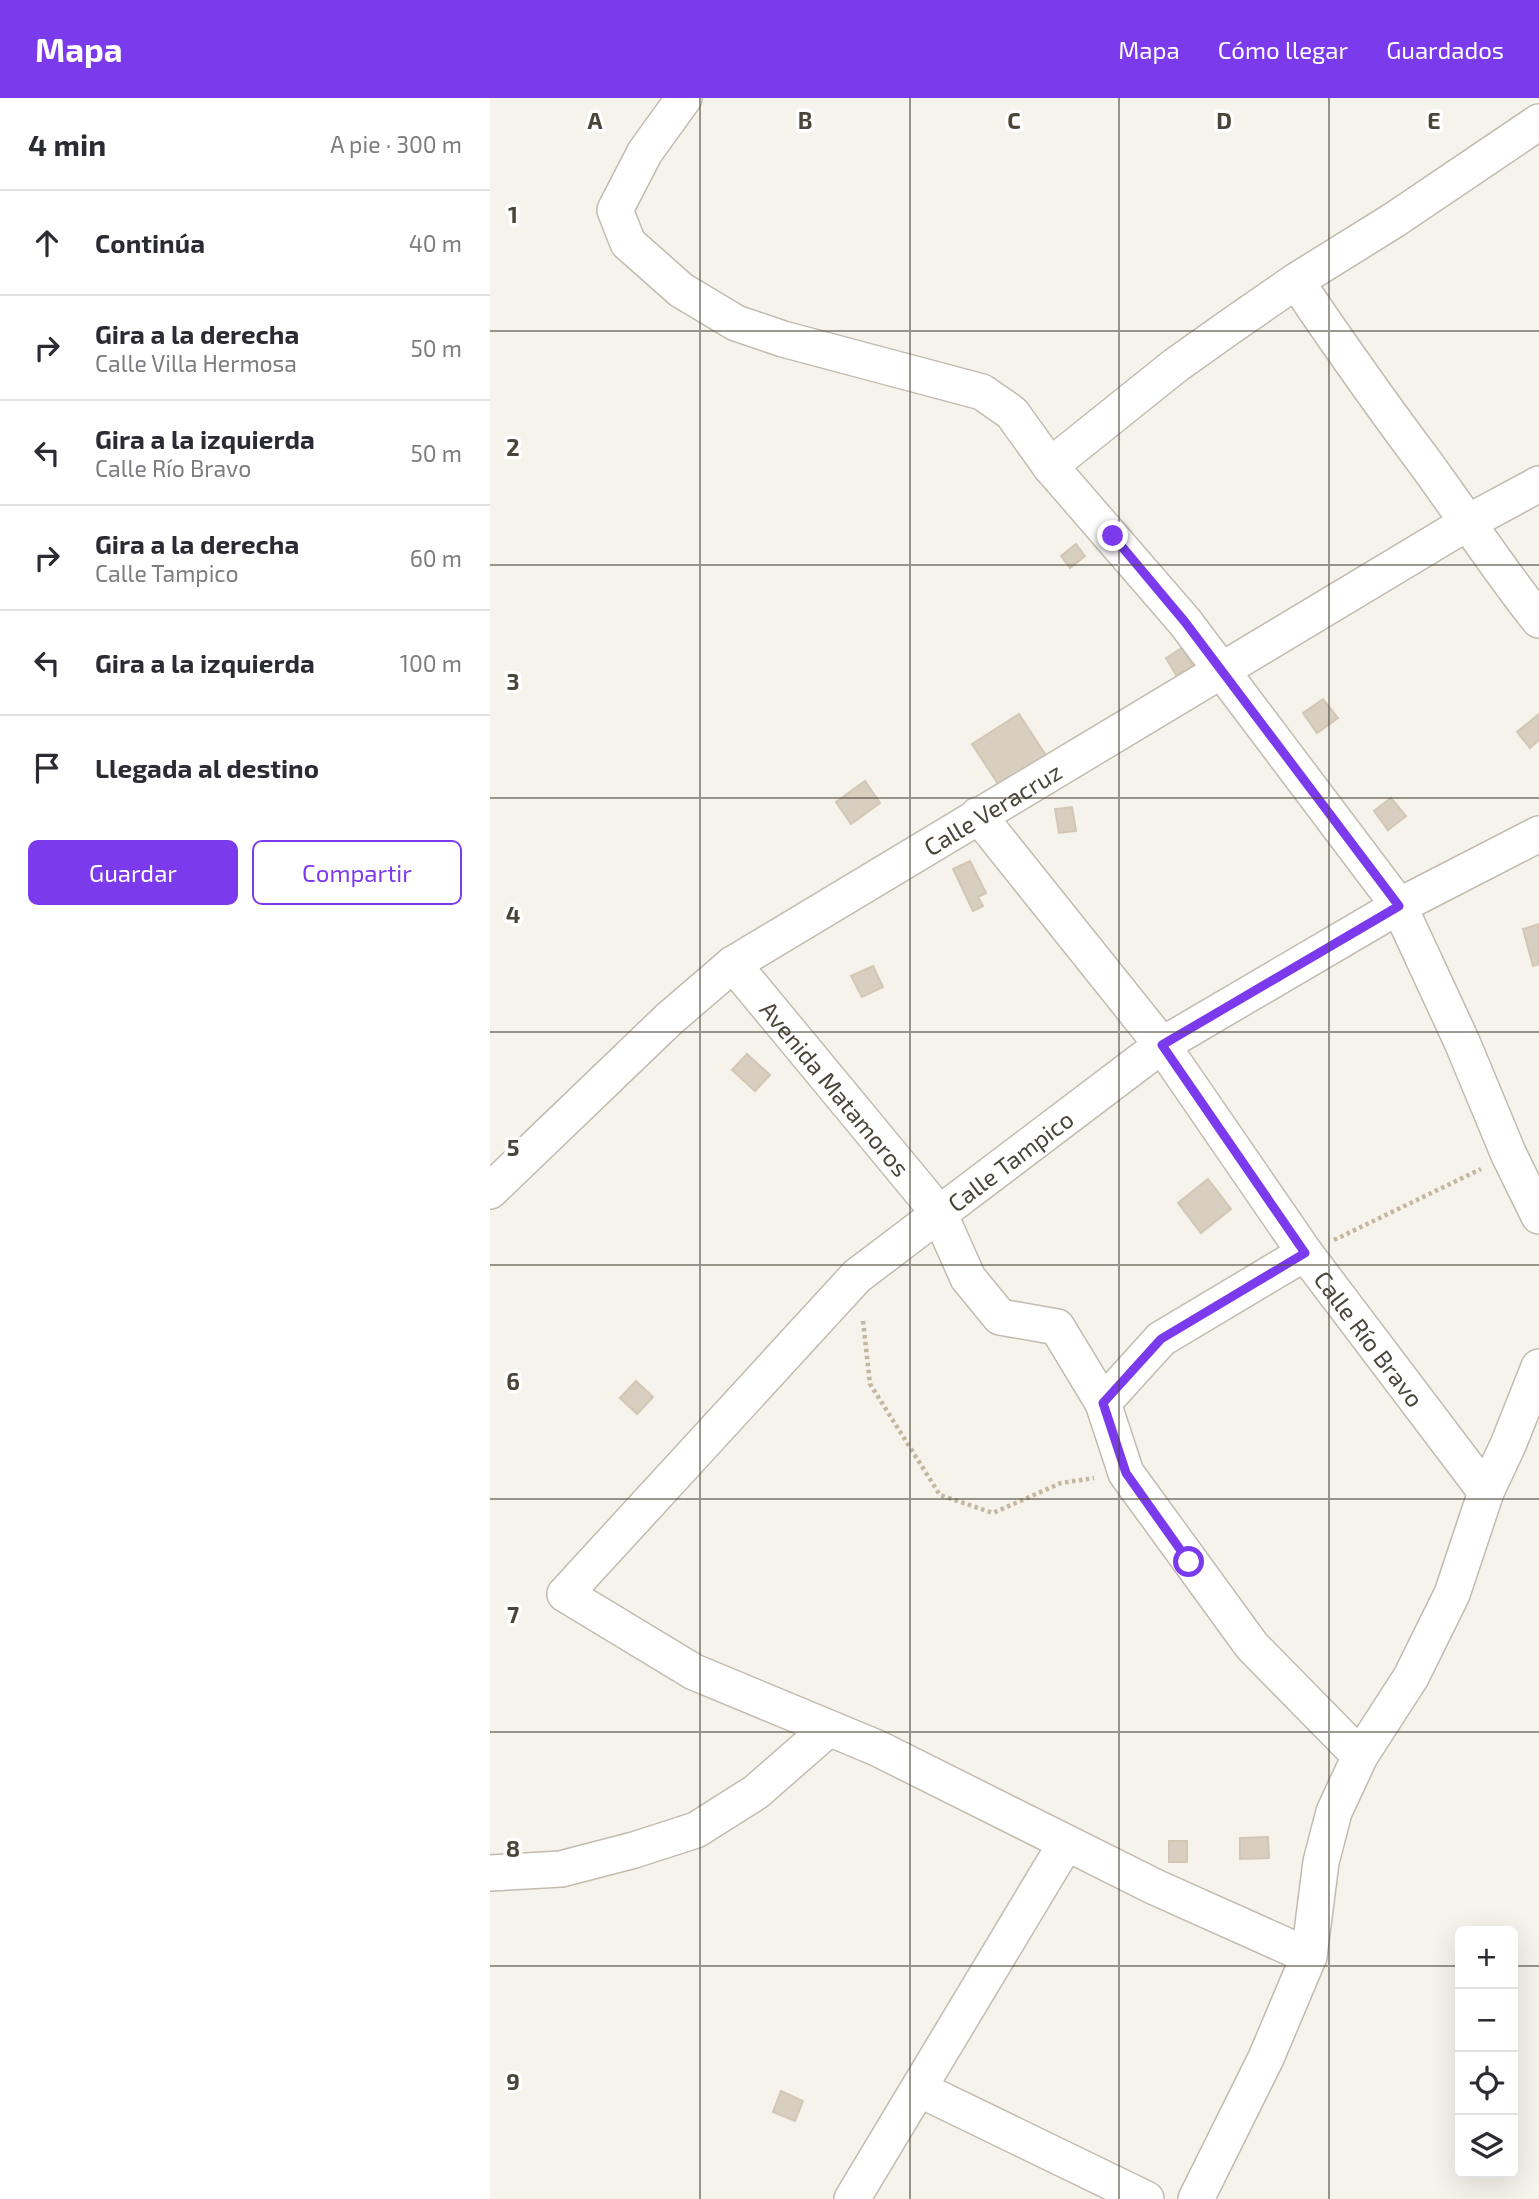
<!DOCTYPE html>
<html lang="es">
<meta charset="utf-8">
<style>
:root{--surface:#fff;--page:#f2f2f3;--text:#2b2b33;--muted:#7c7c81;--line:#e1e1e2;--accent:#7c3aed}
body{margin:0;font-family:"Exo 2",sans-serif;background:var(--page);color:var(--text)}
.controls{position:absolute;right:21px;bottom:21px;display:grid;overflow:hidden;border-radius:10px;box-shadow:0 7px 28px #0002}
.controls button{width:63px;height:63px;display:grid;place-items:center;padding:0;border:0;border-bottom:2px solid var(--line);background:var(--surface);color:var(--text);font:35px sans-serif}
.stop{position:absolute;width:21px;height:21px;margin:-16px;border:5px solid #7c3aed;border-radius:50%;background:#fff}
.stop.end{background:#7c3aed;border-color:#fff;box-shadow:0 2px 7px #0008}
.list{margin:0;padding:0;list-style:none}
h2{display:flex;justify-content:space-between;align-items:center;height:91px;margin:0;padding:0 28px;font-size:30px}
h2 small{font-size:23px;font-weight:400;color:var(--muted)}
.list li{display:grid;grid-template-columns:46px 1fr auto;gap:21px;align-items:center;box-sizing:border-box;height:105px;padding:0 28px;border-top:2px solid var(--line)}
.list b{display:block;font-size:26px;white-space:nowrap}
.list p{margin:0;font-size:23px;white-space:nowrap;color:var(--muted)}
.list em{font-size:23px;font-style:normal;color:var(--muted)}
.actions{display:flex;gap:14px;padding:21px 28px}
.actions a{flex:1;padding:16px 0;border:2px solid var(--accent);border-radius:10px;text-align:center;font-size:24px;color:var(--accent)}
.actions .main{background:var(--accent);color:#fff}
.icon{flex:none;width:38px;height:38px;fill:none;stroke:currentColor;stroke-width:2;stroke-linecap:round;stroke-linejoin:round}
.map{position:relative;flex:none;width:1049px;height:2101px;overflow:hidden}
header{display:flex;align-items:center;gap:42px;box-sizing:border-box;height:98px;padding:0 35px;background:var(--accent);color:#fff}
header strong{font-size:33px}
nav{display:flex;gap:38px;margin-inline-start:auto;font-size:24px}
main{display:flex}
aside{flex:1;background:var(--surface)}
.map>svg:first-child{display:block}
.building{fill:#d8cfc1;stroke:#d3c7b4;stroke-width:2}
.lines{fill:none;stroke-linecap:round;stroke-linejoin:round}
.minor-casing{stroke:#c2bbae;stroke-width:38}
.path{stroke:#c4b79f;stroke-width:4.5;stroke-dasharray:3.5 3.5;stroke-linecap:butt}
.minor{stroke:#fff;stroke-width:35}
.route{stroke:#7c3aed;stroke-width:9}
.grid{fill:none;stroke:#4b4439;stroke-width:2;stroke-opacity:0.55}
.labels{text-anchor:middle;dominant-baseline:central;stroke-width:7;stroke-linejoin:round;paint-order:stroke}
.street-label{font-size:24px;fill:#4b4439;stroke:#fff}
.grid-label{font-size:23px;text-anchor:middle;font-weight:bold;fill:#4b4439;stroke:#fff;stroke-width:7;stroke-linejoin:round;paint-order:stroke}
</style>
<header>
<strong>Mapa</strong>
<nav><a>Mapa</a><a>Cómo llegar</a><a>Guardados</a></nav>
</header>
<main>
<aside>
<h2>4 min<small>A pie · 300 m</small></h2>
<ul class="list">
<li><svg class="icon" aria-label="ahead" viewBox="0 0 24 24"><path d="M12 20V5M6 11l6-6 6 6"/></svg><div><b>Continúa</b></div><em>40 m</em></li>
<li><svg class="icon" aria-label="right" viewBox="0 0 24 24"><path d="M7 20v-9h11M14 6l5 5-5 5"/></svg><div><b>Gira a la derecha</b><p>Calle Villa Hermosa</p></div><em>50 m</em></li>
<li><svg class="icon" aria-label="left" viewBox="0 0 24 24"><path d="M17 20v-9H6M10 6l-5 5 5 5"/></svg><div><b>Gira a la izquierda</b><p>Calle Río Bravo</p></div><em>50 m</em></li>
<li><svg class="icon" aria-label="right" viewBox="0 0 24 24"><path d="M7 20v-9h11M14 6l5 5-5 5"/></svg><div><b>Gira a la derecha</b><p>Calle Tampico</p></div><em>60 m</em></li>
<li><svg class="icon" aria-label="left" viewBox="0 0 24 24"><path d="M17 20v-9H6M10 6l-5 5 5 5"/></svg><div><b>Gira a la izquierda</b></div><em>100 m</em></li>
<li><svg class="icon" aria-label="arrive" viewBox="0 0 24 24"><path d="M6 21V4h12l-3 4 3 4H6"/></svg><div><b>Llegada al destino</b></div></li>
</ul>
<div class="actions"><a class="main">Guardar</a><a>Compartir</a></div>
</aside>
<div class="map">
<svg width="1049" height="2101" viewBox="0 0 1049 2101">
<rect width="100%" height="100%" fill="#f6f3ec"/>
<g class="building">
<path d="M586 446 595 458 580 470 571 458Z"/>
<path d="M692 550 703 568 686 577 676 560Z"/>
<path d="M833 601 848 620 827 635 813 615Z"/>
<path d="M529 616 557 659 510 689 482 646Z"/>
<path d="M1049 616V642L1040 650 1027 634Z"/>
<path d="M375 683 390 705 361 726 346 704Z"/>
<path d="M901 700 916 718 898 732 884 713Z"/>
<path d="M582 709 586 733 569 735 565 711Z"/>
<path d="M480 763 496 795 488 799 493 808 483 813 463 771Z"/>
<path d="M1049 826V866L1043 868 1033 831Z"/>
<path d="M383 868 393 889 372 899 361 878Z"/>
<path d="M257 956 280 977 265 993 242 972Z"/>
<path d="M718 1081 741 1111 711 1135 688 1105Z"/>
<path d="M146 1283 163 1299 147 1316 130 1300Z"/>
<path d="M778 1739 779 1760 750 1761V1740Z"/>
<rect x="679" y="1743" width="18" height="21"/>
<path d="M291 1993 313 2003 305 2023 283 2014Z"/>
</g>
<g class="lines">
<defs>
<g id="minor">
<path d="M194 0 155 54 125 112 138 145 191 192 246 225 293 241 492 294 522 315 560 368 695 524 909 808 972 944 1019 1057 1049 1118"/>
<path d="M806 183C848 245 891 306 936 366 974 418 1009 472 1049 522"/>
<path d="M560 368 686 267 741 228 806 183 904 122 1049 24"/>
<path id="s1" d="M488 717 672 947 815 1155 996 1394"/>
<path id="s2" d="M243 866 449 1115 478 1180 510 1219 567 1229 613 1305 636 1375 762 1548 870 1658"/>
<path id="s3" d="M0 1093 179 921 243 866 977 425 1049 386"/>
<path d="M613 1305 671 1241 815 1155"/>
<path d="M0 1775 71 1771 144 1752 206 1732 266 1694 338 1631"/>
<path id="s4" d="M819 1858 665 1789 387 1650 204 1574 75 1496 367 1178 672 947 909 808 1049 736"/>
<path d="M429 1991 656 2101"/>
<path d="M362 2101 576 1745"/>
<path d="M706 2101 776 1960 819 1858 831 1764 844 1714 870 1658 921 1579 962 1496 996 1394 1018 1347 1049 1269"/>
</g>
</defs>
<use href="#minor" class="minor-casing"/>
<g class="path">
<path d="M844 1142 991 1071"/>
<path d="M373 1223 380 1286 450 1397 503 1415 571 1385 604 1380"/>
</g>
<use href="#minor" class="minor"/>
</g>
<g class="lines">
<path class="route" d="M623 438 695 524 909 808 672 947 815 1155 671 1241 613 1305 636 1375 699 1464"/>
</g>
<path class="grid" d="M210 0V2101M420 0V2101M629 0V2101M839 0V2101M0 233H1049M0 467H1049M0 700H1049M0 934H1049M0 1167H1049M0 1401H1049M0 1634H1049M0 1868H970M1023 1868H1049"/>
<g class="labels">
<g class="street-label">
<text stroke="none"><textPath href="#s3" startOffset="635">Calle Veracruz</textPath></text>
<text stroke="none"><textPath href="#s2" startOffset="161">Avenida Matamoros</textPath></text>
<text stroke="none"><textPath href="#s4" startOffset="1452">Calle Tampico</textPath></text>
<text stroke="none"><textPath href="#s1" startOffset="654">Calle Río Bravo</textPath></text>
</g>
</g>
<g class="grid-label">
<text x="105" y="31">A</text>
<text x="315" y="31">B</text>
<text x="524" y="31">C</text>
<text x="734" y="31">D</text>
<text x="944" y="31">E</text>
<text x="23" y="125">1</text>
<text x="23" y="358">2</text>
<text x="23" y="592">3</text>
<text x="23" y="825">4</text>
<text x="23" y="1058">5</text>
<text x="23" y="1292">6</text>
<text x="23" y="1525">7</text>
<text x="23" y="1759">8</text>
<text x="23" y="1992">9</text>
</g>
</svg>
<div class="controls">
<button>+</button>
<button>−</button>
<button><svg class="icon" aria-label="locate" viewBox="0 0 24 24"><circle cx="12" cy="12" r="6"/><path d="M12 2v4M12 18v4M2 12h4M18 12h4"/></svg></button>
<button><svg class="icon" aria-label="layers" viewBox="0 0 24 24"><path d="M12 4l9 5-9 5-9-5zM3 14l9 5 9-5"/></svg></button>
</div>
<div class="stop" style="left:699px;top:1464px"></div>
<div class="stop end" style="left:623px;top:438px"></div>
</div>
</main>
